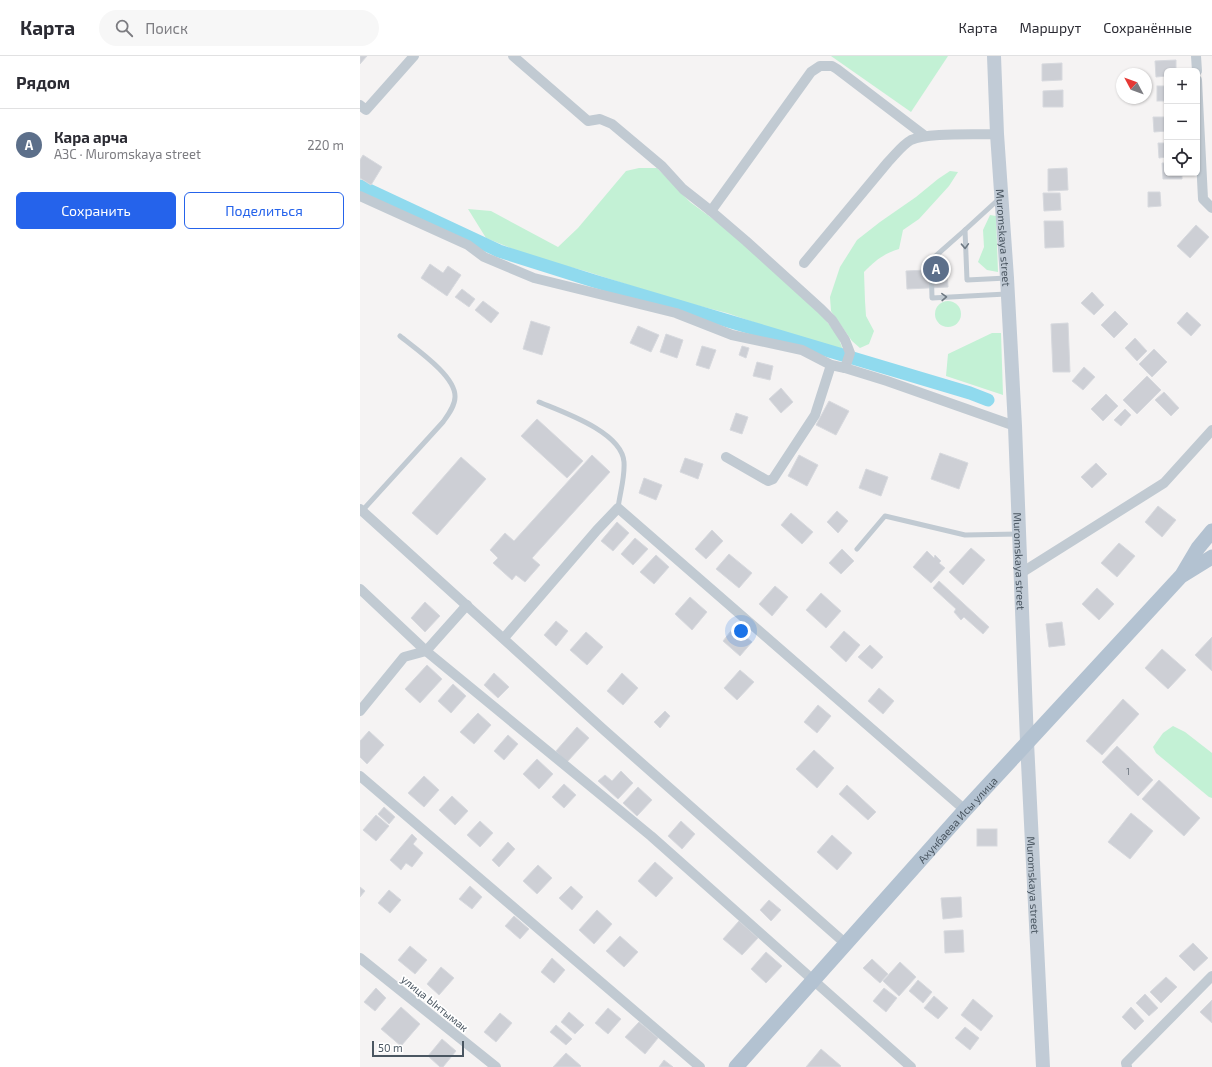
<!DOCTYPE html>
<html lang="ru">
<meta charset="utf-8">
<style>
:root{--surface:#fff;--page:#f7f7f7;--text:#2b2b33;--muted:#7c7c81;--line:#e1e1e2;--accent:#2563eb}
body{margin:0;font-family:"Exo 2",sans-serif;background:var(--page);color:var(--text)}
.controls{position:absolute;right:12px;top:12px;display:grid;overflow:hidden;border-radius:6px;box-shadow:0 1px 3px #0004}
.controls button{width:36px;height:36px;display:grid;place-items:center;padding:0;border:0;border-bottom:1px solid var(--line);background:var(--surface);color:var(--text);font:20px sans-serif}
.compass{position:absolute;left:756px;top:12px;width:36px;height:36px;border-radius:50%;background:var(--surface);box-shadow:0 1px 3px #0004;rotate:311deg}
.scale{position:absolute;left:12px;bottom:10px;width:92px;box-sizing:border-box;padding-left:4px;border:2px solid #4a5661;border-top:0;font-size:11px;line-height:14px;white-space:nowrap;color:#4a5661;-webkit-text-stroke:3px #fff;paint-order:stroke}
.you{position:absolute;left:381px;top:575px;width:14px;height:14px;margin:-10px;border:3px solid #fff;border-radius:50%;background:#1a73e8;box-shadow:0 0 0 6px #1a73e833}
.badge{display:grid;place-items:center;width:26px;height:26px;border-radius:50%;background:var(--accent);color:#fff;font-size:13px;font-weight:700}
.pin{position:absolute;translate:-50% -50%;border:2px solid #fff;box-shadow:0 1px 4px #0006}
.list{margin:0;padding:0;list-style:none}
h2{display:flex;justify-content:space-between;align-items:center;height:52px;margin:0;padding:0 16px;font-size:17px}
h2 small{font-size:13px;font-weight:400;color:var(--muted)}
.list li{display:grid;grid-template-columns:26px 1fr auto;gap:12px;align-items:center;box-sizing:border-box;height:72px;padding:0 16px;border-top:1px solid var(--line)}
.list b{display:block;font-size:15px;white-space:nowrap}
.list p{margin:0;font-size:13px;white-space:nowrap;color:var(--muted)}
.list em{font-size:13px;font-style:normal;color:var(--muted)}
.actions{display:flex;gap:8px;padding:12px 16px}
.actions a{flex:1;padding:9px 0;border:1px solid var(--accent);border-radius:6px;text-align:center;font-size:14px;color:var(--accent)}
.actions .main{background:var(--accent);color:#fff}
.icon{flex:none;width:22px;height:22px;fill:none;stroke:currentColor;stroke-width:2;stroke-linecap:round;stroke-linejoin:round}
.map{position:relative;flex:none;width:852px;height:1011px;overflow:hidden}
header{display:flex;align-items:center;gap:24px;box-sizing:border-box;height:56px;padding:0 20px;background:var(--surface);border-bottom:1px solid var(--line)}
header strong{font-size:19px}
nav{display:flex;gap:22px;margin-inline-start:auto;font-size:14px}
.search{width:280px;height:36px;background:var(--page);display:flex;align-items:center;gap:10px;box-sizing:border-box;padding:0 14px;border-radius:22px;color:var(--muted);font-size:15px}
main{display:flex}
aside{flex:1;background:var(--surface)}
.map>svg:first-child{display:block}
.green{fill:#c3f1d5}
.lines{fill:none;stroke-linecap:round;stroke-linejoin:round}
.canal{stroke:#90daee;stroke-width:13}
.building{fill:#cdcfd5;stroke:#d7d9de}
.lane{stroke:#c1cad2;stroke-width:5}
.street{stroke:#c1cad2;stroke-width:10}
.secondary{stroke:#c1cbd6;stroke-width:14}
.primary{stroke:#b3c2d1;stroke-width:15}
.oneway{stroke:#6e7983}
.labels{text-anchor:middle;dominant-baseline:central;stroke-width:3.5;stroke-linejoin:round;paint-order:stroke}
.number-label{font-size:9px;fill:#6b747e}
.street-label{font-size:11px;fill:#4a5661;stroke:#fff}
</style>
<header>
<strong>Карта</strong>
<div class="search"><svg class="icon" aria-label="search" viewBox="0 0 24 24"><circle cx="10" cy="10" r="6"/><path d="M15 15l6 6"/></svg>Поиск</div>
<nav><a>Карта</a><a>Маршрут</a><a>Сохранённые</a></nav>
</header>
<main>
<aside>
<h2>Рядом<small></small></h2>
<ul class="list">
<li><span class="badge" style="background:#5c6f8a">A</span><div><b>Кара арча</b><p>АЗС · Muromskaya street</p></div><em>220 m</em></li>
</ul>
<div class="actions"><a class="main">Сохранить</a><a>Поделиться</a></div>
</aside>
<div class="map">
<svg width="852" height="1011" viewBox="0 0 852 1011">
<rect width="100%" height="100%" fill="#f5f3f3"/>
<g class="green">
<path d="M471 0H588L551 56Z"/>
<path d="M279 112H297L330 146 372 177 461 258 478 280 484 297 367 257 312 243 225 215 175 202 126 182 108 153 131 155 198 191 218 172 266 115Z"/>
<path d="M590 115 598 116 589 130 559 163 543 174 539 193C523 198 516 204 504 216L505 245 506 260 514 275 509 288 500 292 492 285 471 255 470 241 480 211 497 184 520 166 556 141 578 123Z"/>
<path d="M630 159 636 160 638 216 627 214 618 206 624 191 623 174Z"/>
<circle cx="588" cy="258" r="13"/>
<path d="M632 277H641L643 339 586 320 588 298Z"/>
<path d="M813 670 825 676 852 697V742L849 741 796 697 793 691 803 677Z"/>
</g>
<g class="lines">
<path class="canal" d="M0 130 139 195 234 225 610 337 628 344"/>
</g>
<g class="building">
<path d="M0 0H7L0 8Z"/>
<path d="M816 4V15H807V20L796 21 795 5Z"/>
<path d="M702 7V24L682 25V8Z"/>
<rect x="797" y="30" width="10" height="15"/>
<path d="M703 34V51H683V35Z"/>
<path d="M793 61H807V75L794 76Z"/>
<path d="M798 87H807V101L799 102Z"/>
<path d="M3 99 22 111 11 129 0 122V104Z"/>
<path d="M802 107H807V117H822V123H803Z"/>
<path d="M707 112 708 134 688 135V113Z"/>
<path d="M788 136H800L801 150 788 151Z"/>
<path d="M683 137H700L701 154 684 155Z"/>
<path d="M684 165H703L704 191 685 192Z"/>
<path d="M836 169 849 181 830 202 817 190Z"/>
<path d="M70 208 83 217 88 210 101 219 87 240 61 222Z"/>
<path d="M587 213 588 231 547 233 546 215Z"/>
<path d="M102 233 115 243 109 251 95 241Z"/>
<path d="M732 236 744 249 734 259 721 247Z"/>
<path d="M123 245 139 257 131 267 115 254Z"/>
<path d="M755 255 768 268 754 282 741 269Z"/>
<path d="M827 256 841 269 831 280 817 267Z"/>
<path d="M171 265 190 271 182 299 163 293Z"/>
<path d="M708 267 710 316H693L691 268Z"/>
<path d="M278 270 299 279 291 296 270 287Z"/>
<path d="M306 278 323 284 317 302 300 296Z"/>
<path d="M775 282 787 295 777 305 765 292Z"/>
<path d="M342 290 356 294 349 313 336 309Z"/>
<path d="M382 290 389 292 386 302 379 299Z"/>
<path d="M794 293 807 306 792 321 779 308Z"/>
<path d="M397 306 413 310 410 324 393 320Z"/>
<path d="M724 311 735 321 723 334 712 325Z"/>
<path d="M787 320 801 334 777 358 763 344Z"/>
<path d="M421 332 433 346 421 357 409 343Z"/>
<path d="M804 336 819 352 811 360 795 344Z"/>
<path d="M746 338 758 350 743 365 731 353Z"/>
<path d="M469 345 489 355 476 379 456 369Z"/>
<path d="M765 353 771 359 761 370 754 364Z"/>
<path d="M376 357 388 361 382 378 370 374Z"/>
<path d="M177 363 223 405 207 422 161 380Z"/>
<path d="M580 397 608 407 599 433 571 423Z"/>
<path d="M232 399 250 416 172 502 180 509 165 526 156 519 152 524 133 507 138 502 130 494 145 477 154 485Z"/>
<path d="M439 399 458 409 447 430 428 420Z"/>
<path d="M101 401 126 423 77 479 52 457Z"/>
<path d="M325 402 343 408 338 423 320 416Z"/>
<path d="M736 407 747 418 732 432 721 421Z"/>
<path d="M506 413 528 421 521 440 499 432Z"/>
<path d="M284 422 302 429 296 444 279 437Z"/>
<path d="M798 450 816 464 802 481 785 466Z"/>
<path d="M477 455 488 465 478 477 467 466Z"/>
<path d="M431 457 453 476 442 488 421 469Z"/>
<path d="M257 466 269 477 253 495 241 485Z"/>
<path d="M352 474 363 485 346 503 335 493Z"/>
<path d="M275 482 288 493 273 509 261 498Z"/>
<path d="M759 487 775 500 757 521 741 507Z"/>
<path d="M611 492 625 504 603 529 589 516Z"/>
<path d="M482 493 494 505 481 518 469 507Z"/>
<path d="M567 495 574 502 575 499 581 505 579 507 585 512 571 527 553 511Z"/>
<path d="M369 498 392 517 379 532 356 513Z"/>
<path d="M296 499 309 511 294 528 280 516Z"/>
<path d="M579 525 629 571 623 578 604 561 601 564 594 556 596 553 573 532Z"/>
<path d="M415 530 428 541 412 560 399 548Z"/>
<path d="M737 532 754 548 739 564 722 548Z"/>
<path d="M461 537 481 555 466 572 446 554Z"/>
<path d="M330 541 347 556 332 574 315 558Z"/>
<path d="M65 546 80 560 65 576 51 562Z"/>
<path d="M196 565 208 575 196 590 184 579Z"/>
<path d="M702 566 705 589 689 591 686 568Z"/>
<path d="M374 571 392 586 380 600 363 585Z"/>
<path d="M484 575 500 589 486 606 470 591Z"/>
<path d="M226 576 243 591 227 609 210 594Z"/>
<path d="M852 581V615L835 599Z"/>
<path d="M510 589 523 601 512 613 498 601Z"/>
<path d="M802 593 826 614 808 633 785 612Z"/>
<path d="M67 609 82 623 60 647 45 633Z"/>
<path d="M380 614 394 626 377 644 364 632Z"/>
<path d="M134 617 149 631 138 642 124 629Z"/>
<path d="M262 617 278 632 263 649 247 635Z"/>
<path d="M93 628 106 640 91 657 78 645Z"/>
<path d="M519 632 534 645 523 658 508 645Z"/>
<path d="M763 643 779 658 742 699 726 685Z"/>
<path d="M458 649 471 660 457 677 444 666Z"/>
<path d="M305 655 310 660 300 672 294 666Z"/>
<path d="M118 657 131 669 114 688 100 676Z"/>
<path d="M217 671 229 682 207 706 196 695Z"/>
<path d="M9 675 24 689 7 708 0 701V685Z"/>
<path d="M148 679 158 688 144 704 134 695Z"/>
<path d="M757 690 793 724 778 740 742 706Z"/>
<path d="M454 694 474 712 457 732 436 713Z"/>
<path d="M177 703 193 718 179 733 163 718Z"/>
<path d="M261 715 273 727 258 743 238 725 245 719 252 725Z"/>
<path d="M64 720 79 734 64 751 48 737Z"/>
<path d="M799 724 840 762 824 780 782 743Z"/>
<path d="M204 728 216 739 204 752 192 741Z"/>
<path d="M487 729 516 756 508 764 479 738Z"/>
<path d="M278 731 292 744 277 760 263 747Z"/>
<path d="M92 740 108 755 95 769 79 754Z"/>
<path d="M24 751 35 761 29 768 18 758Z"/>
<path d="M771 757 793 775 770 803 748 786Z"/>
<path d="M16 759 29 770 16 785 3 774Z"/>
<path d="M120 765 133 777 120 791 107 779Z"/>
<path d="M321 765 335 778 322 793 308 780Z"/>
<rect x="617" y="773" width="20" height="17"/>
<path d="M52 778 57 783 53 788 63 797 52 811 46 807 41 814 30 804Z"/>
<path d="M472 779 492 797 477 814 457 796Z"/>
<path d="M148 786 155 793 139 811 132 804Z"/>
<path d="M295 806 313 822 296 841 278 825Z"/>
<path d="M178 809 192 822 177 838 163 825Z"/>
<path d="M110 830 122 841 112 853 99 843Z"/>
<path d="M211 830 223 841 212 854 199 842Z"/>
<path d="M0 831 5 835 0 841Z"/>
<path d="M29 834 41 844 30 857 18 847Z"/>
<path d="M601 841 602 861 583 863 581 842Z"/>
<path d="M409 844 421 854 411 865 400 854Z"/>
<path d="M237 854 252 868 234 888 219 874Z"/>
<path d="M154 860 169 873 160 883 145 870Z"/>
<path d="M379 865 398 882 382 899 363 883Z"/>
<path d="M603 874 604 896 585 897 584 875Z"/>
<path d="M260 880 278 896 264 911 246 895Z"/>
<path d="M833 887 848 902 834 915 819 900Z"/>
<path d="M50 890 67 904 55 918 38 904Z"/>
<path d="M406 896 422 910 406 927 391 913Z"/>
<path d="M192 902 205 914 194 927 181 916Z"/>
<path d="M512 903 528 918 520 927 503 912Z"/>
<path d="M540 906 556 921 539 940 523 925Z"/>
<path d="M81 911 94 922 79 939 67 928Z"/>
<path d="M806 921 817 931 801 947 790 936Z"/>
<path d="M558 924 572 936 563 947 549 935Z"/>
<path d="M16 932 26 942 15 955 4 946Z"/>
<path d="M524 932 537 942 526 956 513 945Z"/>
<path d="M785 938 798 952 789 960 776 947Z"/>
<path d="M574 940 588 952 578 963 564 952Z"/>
<path d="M613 943 633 960 621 975 601 959Z"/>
<path d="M852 944V967L840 956Z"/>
<path d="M41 951 60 968 41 990 21 973Z"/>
<path d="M771 951 784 965 775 974 762 961Z"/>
<path d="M248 952 261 963 248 978 235 967Z"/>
<path d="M209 956 224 969 215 978 201 966Z"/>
<path d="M140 957 152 967 136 986 124 976Z"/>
<path d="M279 966 298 982 285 998 265 981Z"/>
<path d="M196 969 212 983 206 989 190 976Z"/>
<path d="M605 971 619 982 610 994 595 982Z"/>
<path d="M82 983 96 995 83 1011H80L68 1000Z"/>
<path d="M461 993 481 1010 480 1011H446Z"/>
<path d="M206 997 221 1010 220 1011H193Z"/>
<path d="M304 1004 313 1011H299Z"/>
</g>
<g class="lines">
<g class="lane">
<path d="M640 142 605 174 607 224 647 222"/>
<path d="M605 174 571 204 572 242 646 238"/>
<path d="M179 346C203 356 262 376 264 406 265 422 260 436 258 452"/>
<path d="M2 455 83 366C88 359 95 350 95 341 96 320 56 293 40 280"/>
<path d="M497 493 525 460 605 479 658 478"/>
</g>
<g class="street">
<path d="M153 0 228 65 240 63 252 68 302 110 323 133 351 155 386 185 461 253 472 264 485 284 490 297 485 312"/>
<path d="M836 0 837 15"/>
<path d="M837 24 843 143 852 152"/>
<path d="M0 49 6 54 54 0"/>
<path d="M0 140 108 189 124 201 174 222 316 257 372 279 442 294 471 309 485 312 527 325 655 370"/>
<path d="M351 155 451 16 460 10H472L477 13 565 80"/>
<path d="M444 207 528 106C535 99 542 89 551 84 567 76 617 79 637 78"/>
<path d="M366 401 408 425 413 423 455 359 471 309"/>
<path d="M0 453 244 674 486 888"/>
<path d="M661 517 804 427 852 374"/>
<path d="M0 533 66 595 291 780 551 1011"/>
<path d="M144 582 237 474 258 452 605 754"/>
<path d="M0 655 44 601 66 595 107 549"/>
<path d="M0 720 340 1011"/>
<path d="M0 902 136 1011"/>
<path d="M767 1011 766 1007 852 920"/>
</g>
<path class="secondary" id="s1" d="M634 0 637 78 647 222 655 370 667 686 683 1011"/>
<g class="primary">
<path d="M823 519 852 501"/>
<path id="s2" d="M376 1011 605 754 822 519 838 492 852 475"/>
</g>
</g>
<defs><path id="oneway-chevron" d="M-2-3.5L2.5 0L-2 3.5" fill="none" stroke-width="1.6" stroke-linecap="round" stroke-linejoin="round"/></defs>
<g class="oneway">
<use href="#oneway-chevron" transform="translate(605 190) rotate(88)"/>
<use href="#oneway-chevron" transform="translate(584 241) rotate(-2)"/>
</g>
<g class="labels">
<g class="number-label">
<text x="768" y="715">1</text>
</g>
<g class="street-label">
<text stroke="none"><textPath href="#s1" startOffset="182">Muromskaya street</textPath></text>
<text stroke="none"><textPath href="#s1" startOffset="506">Muromskaya street</textPath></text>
<text stroke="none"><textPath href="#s2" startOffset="332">Ахунбаева Исы улица</textPath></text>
<text stroke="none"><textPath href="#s1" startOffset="830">Muromskaya street</textPath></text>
<text transform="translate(75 947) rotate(39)">улица Ынтымак</text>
</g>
</g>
</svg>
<div class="controls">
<button>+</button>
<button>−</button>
<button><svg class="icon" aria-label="locate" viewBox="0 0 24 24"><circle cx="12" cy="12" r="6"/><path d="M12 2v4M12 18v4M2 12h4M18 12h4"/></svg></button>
</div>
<svg class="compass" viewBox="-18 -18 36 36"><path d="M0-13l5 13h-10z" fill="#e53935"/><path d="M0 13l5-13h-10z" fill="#7c7c81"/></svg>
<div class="scale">50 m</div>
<div class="you"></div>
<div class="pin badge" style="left:576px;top:213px;background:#5c6f8a">A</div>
</div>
</main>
